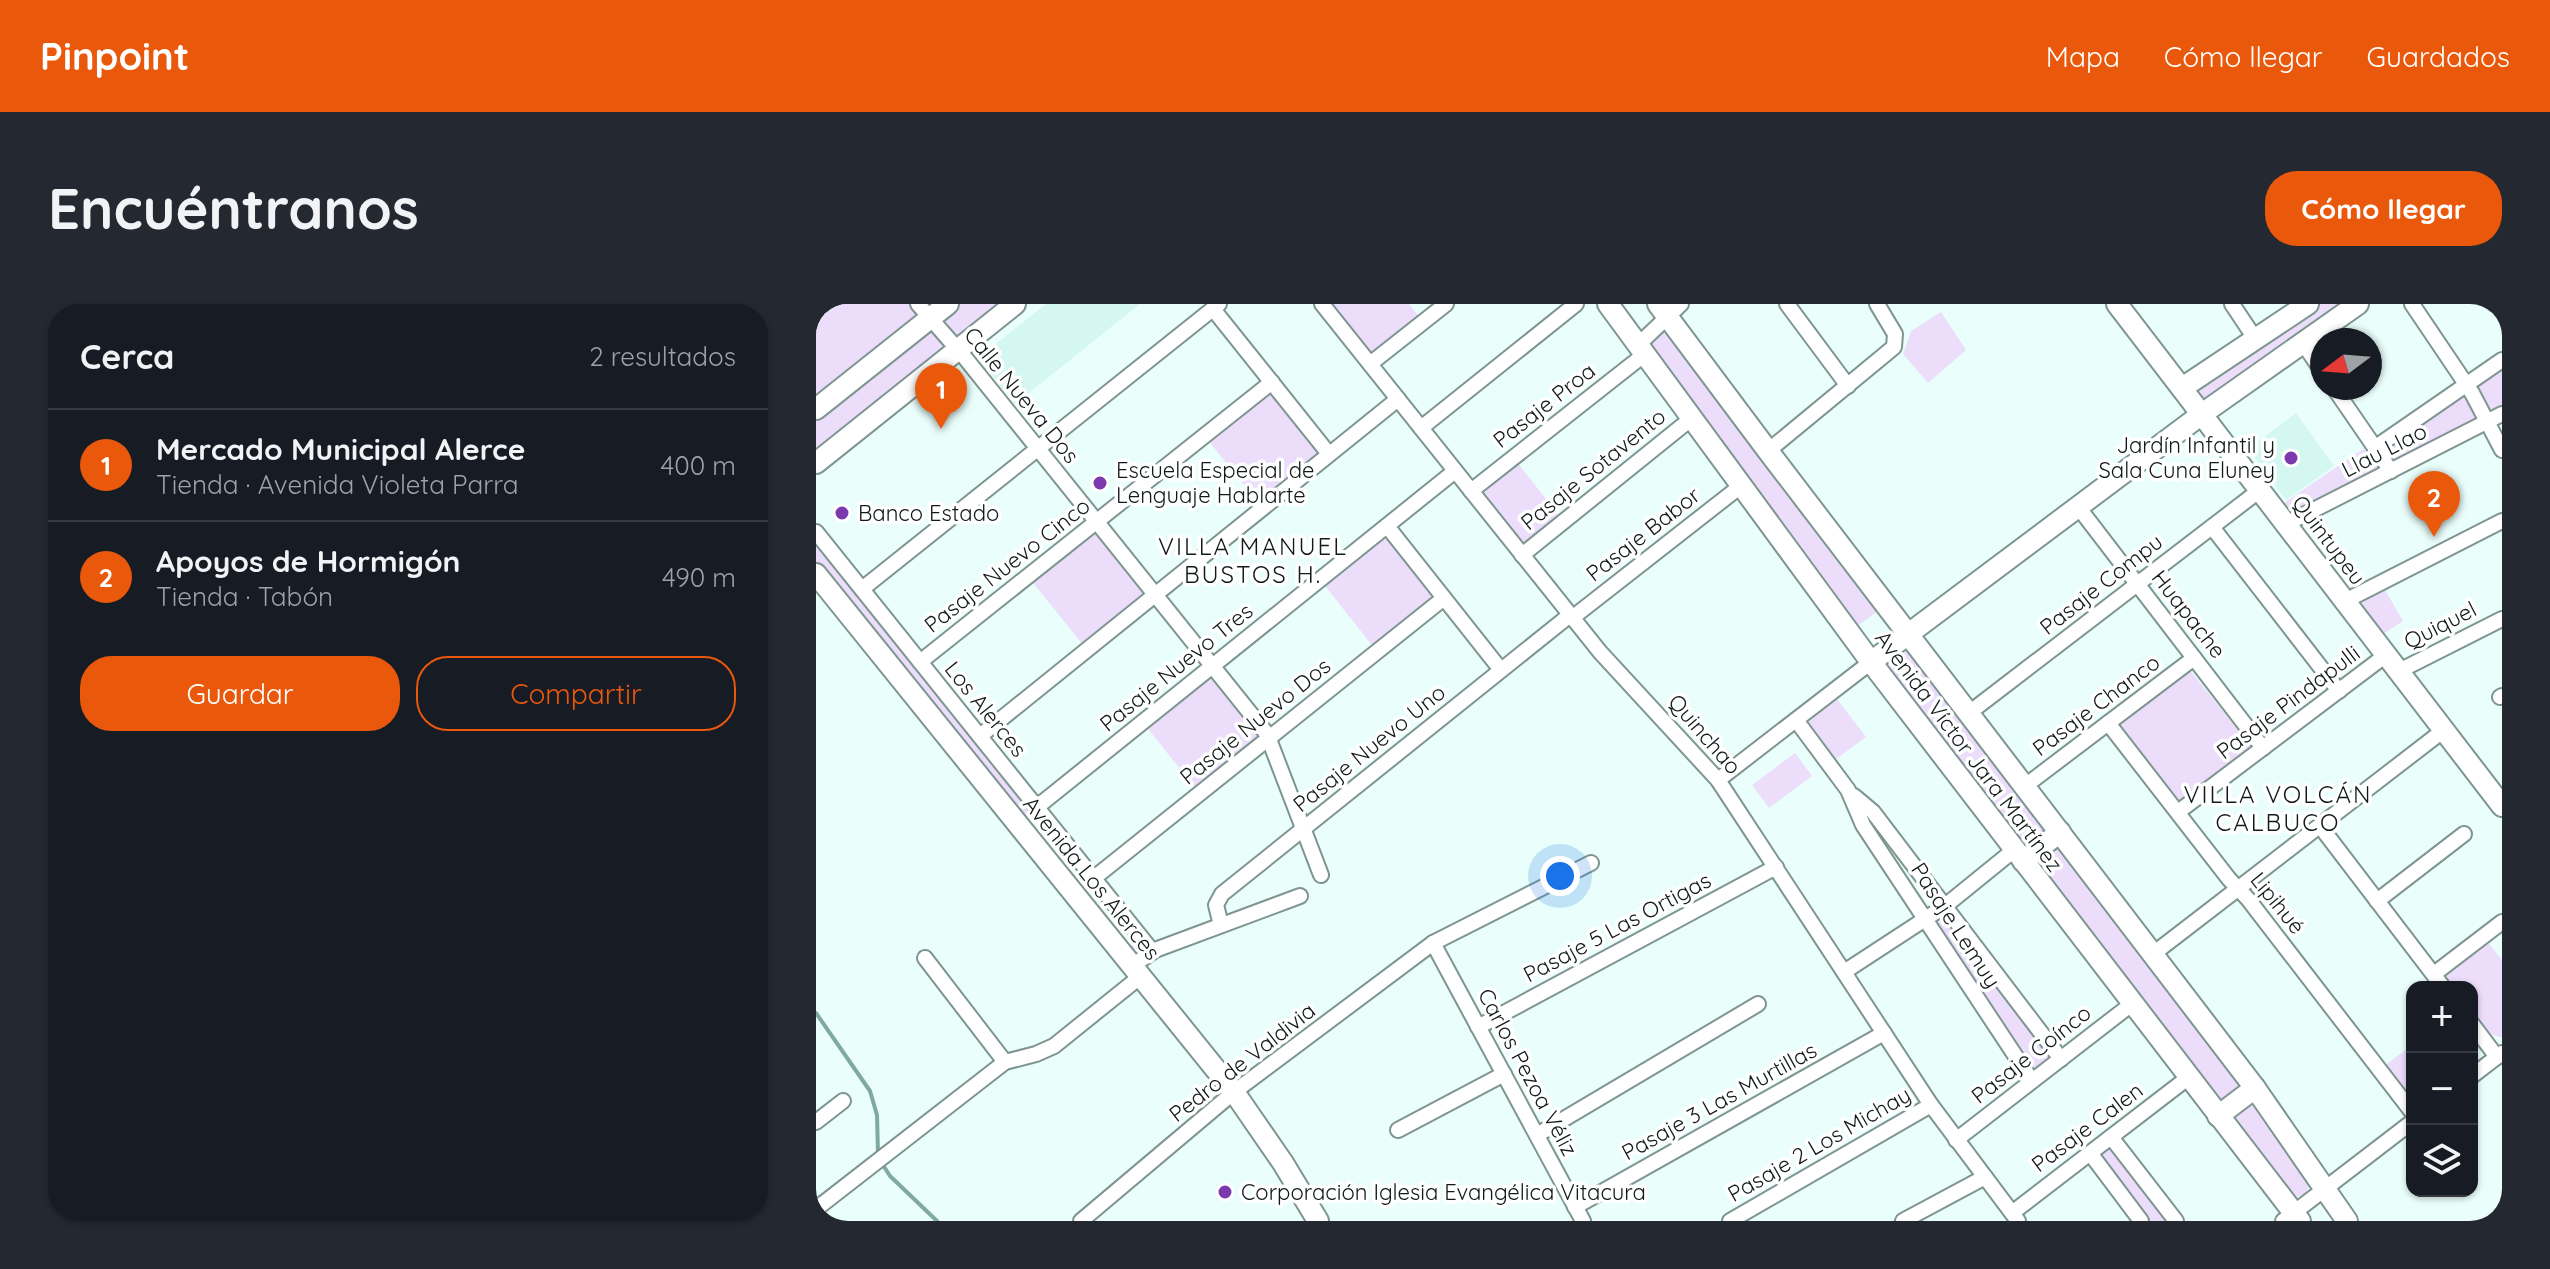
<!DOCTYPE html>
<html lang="es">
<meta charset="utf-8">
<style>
:root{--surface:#171b24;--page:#242831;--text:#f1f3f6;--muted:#9ea1a6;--line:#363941;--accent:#ea580c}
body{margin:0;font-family:Quicksand,sans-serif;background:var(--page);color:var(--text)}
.controls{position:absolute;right:24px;bottom:24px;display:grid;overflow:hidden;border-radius:16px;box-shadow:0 2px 6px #0004}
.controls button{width:72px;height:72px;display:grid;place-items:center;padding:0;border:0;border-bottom:2px solid var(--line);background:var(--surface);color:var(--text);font:40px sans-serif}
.compass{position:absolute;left:1494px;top:24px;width:72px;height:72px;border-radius:50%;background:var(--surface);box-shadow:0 2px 6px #0004;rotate:254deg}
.you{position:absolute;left:744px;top:572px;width:28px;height:28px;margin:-20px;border:6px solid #fff;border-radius:50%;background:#1a73e8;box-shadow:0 0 0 12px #1a73e833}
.badge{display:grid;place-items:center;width:52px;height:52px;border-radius:50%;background:var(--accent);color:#fff;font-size:26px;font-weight:700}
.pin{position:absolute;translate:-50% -66px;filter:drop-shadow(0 2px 4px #0008)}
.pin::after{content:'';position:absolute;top:42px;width:28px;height:24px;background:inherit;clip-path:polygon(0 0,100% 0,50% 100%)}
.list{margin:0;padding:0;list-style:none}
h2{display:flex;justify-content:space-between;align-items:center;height:104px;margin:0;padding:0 32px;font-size:34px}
h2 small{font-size:26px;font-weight:400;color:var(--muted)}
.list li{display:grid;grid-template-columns:52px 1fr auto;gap:24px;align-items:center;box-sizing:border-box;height:112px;padding:0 32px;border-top:2px solid var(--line)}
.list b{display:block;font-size:30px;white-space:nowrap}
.list p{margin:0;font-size:26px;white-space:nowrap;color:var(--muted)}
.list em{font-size:26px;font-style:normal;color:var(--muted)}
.actions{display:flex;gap:16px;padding:24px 32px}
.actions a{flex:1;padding:18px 0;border:2px solid var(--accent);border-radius:32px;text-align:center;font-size:28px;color:var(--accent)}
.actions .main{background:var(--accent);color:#fff}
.icon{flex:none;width:44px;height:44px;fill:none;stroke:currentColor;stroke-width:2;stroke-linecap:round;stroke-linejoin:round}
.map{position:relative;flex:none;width:1686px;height:917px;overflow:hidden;border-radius:32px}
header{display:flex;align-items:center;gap:48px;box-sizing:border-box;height:112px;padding:0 40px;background:var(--accent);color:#fff}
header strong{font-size:38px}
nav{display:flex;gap:44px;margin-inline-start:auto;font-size:28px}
.intro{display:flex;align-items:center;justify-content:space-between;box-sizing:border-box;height:192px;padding:0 48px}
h1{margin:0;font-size:56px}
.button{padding:20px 36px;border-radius:32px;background:var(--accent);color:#fff;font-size:28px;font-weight:700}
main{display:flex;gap:48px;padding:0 48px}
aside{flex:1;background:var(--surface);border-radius:32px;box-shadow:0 2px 6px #0004}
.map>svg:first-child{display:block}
.built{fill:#d5f7f2}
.green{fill:#ecddfb}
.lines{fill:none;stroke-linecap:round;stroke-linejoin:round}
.stream{stroke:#80a9a3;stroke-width:4}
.street-casing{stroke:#7e9591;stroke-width:18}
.secondary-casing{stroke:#7e9591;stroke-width:24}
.street{stroke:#fff;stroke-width:14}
.secondary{stroke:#fff;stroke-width:20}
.poi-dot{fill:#7c39ad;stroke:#fff;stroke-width:3}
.labels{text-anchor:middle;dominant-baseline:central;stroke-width:7;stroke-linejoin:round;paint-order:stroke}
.street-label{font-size:22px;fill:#111a18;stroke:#fff}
.poi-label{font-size:22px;fill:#111a18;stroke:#fff;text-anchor:start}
.neighbourhood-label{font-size:24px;letter-spacing:2px;fill:#111a18;stroke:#fff}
</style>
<header>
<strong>Pinpoint</strong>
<nav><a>Mapa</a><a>Cómo llegar</a><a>Guardados</a></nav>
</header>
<div class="intro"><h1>Encuéntranos</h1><a class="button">Cómo llegar</a></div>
<main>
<aside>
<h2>Cerca<small>2 resultados</small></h2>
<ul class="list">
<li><span class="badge">1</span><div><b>Mercado Municipal Alerce</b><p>Tienda · Avenida Violeta Parra</p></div><em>400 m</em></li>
<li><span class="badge">2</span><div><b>Apoyos de Hormigón</b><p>Tienda · Tabón</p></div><em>490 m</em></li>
</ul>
<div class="actions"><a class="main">Guardar</a><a>Compartir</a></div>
</aside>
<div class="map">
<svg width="1686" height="917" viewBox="0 0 1686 917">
<rect width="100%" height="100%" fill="#eafefb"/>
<g class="built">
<path d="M230 0H324L199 100 162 54Z"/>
<path d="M1480 109 1518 162 1470 196 1432 145Z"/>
</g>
<g class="green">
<path d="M0 0H93L102 14 98 20 20 74 0 93Z"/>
<path d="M142 0H189L140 34 126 17V13Z"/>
<path d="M514 0H593L605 15 560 51H554Z"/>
<path d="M1503 0H1530L1387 97 1380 87 1382 84Z"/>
<path d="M1125 8 1150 46 1112 79 1087 50 1095 27Z"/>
<path d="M115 25 129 45 0 149V113Z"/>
<path d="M851 26 1063 306 1040 323 833 43 834 39Z"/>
<path d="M1686 60V106L1674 109 1659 82Z"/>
<path d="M455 86 504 148 503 152 443 200 391 135Z"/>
<path d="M1644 90 1649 91 1662 118 1580 162 1566 147 1567 142Z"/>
<path d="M1553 141 1567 164 1477 213 1465 201Z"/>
<path d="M699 156 746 215 707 242 665 188V183Z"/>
<path d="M276 228 281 229 327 286 326 296 268 342 214 275Z"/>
<path d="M569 230 621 294 559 345 506 278Z"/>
<path d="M0 241 212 503V514L315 641 321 642 324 648 318 649 314 647 0 258Z"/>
<path d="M1569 286 1587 317 1564 332 1545 304 1547 298Z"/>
<path d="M1091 341 1233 528 1210 546 1068 364 1069 358Z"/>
<path d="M1373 365 1437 445 1364 499 1302 420Z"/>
<path d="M393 370 445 435 382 487 328 420Z"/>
<path d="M1021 395 1050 433 1016 458 990 420Z"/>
<path d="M979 449 996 472 953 504 936 481Z"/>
<path d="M1240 545H1244L1432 786 1494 879 1490 889 1477 894 1224 563 1226 555Z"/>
<path d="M1128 611 1237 755 1217 770 1119 618Z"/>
<path d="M1671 637 1686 656V733C1674 733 1662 721 1657 709 1654 703 1656 691 1656 683H1637L1630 673 1633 666Z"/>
<path d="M1596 741V795L1568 762Z"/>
<path d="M1292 841 1355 917H1330L1282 848Z"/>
</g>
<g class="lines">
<g class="stream">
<path d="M0 709 54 787 61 811 62 850"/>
<path d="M65 858 74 872 121 917"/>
</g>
<defs>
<g id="street">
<path d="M102 0 150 55 451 430 505 571"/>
<path d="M506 0 784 348 902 476 1115 801 1202 917"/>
<path d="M971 0 1032 82"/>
<path d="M1416 0 1440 36"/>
<path d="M1596 0 1656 89 1686 146"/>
<path d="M397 5 513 150"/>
<path d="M1487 39 1506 67"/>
<path d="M822 41 865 0"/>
<path d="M554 60 630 0"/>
<path d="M1518 84 1575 167"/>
<path d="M605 124 760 0"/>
<path d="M1560 143 1686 56"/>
<path d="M952 147 1078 43 1079 30 1061 0"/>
<path d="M655 187 829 50"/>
<path d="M1263 204 1447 444"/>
<path d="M1470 220 1686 110"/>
<path d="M571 222 685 366"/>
<path d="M1396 223 1523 387"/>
<path d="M0 228 336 647"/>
<path d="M706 251 876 114"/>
<path d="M46 285 403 0"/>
<path d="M1529 297 1686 217"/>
<path d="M756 314 926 181"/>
<path d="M104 358 456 78"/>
<path d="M1583 367 1686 315"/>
<path d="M1684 393 1686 392"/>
<path d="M1153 409 1444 186"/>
<path d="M980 416 1032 486 1047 521 1216 777"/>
<path d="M1292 419 1413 575 1432 595 1596 808"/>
<path d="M164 432 582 95"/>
<path d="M902 476 1055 358"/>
<path d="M1209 482 1378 354"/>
<path d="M1038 492 1057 508 1245 755"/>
<path d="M221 503 639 167"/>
<path d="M1362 508 1570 351"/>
<path d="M1504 522 1627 683"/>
<path d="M278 574 628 294"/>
<path d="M1561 597 1648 530"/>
<path d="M405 621 400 601 406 590 754 311"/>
<path d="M617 639 767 917"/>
<path d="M1337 650 1628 426"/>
<path d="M109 654 189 758"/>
<path d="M316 662 339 646 484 592"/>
<path d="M1028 668 1129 602 1198 546"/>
<path d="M1618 670 1686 618"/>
<path d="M1656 720 1681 753"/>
<path d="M662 723 960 563"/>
<path d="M1656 772 1686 749"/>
<path d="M0 818 27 797"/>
<path d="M582 826 688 770"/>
<path d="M721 831 942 700"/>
<path d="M1295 833 1360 917"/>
<path d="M1140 836 1317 699"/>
<path d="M1274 849 1325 917"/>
<path d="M759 903 1068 729"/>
<path d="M0 905 189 758 220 750 238 742 325 672"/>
<path d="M1196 909 1373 773"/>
<path d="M265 917 418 788 617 639 775 559"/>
<path d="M914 917 1115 801"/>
<path d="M1087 917 1169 873"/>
<path d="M1467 917 1596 818"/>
</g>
<g id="secondary">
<path d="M792 0 1055 358 1484 917"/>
<path d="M842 0 952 147 1439 784 1531 917"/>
<path d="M1301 0 1686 502"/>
<path d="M1366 84 1492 0"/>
<path d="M0 105 132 0"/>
<path d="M0 159 199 0"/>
<path d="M0 270 418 788 467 859 502 917"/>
<path d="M1055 358 1386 110 1542 0"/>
<path d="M1207 557 1244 528"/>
<path d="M1402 812 1439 784"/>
</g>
</defs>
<use href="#street" class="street-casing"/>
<use href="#secondary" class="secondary-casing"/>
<use href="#street" class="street"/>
<use href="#secondary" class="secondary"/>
</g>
<g class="poi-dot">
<circle cx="1475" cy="154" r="8"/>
<circle cx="284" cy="179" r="8"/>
<circle cx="26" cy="209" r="8"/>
<circle cx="409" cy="888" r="8"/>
</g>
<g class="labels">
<g class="street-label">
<text transform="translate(206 91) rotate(51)">Calle Nueva Dos</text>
<text transform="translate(728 101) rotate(-38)">Pasaje Proa</text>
<text transform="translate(1568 146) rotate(-27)">Llau Llao</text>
<text transform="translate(777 165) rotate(-39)">Pasaje Sotavento</text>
<text transform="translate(827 230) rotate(-38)">Pasaje Babor</text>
<text transform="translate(1513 236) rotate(53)">Quintupeu</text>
<text transform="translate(191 261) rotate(-38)">Pasaje Nuevo Cinco</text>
<text transform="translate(1285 280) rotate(-38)">Pasaje Compu</text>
<text transform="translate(1373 310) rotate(52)">Huapache</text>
<text transform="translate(1624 321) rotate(-27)">Quiquel</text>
<text transform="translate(360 363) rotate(-39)">Pasaje Nuevo Tres</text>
<text transform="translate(1472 398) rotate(-37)">Pasaje Pindapulli</text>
<text transform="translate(1280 401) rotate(-37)">Pasaje Chanco</text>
<text transform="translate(170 405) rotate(51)">Los Alerces</text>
<text transform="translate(439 417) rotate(-39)">Pasaje Nuevo Dos</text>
<text transform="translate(889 430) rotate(49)">Quinchao</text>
<text transform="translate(553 444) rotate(-39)">Pasaje Nuevo Uno</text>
<text transform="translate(1153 447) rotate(53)">Avenida Víctor Jara Martínez</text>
<text transform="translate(276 574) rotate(51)">Avenida Los Alerces</text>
<text transform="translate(1462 599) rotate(51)">Lipihué</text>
<text transform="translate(1140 621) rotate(57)">Pasaje Lemuy</text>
<text transform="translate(801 623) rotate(-28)">Pasaje 5 Las Ortigas</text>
<text transform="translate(1215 750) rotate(-38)">Pasaje Coínco</text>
<text transform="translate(426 758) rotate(-38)">Pedro de Valdivia</text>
<text transform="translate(712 768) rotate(62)">Carlos Pezoa Véliz</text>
<text transform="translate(903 797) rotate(-29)">Pasaje 3 Las Murtillas</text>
<text transform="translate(1271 823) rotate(-37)">Pasaje Calen</text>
<text transform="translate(1003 840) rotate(-30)">Pasaje 2 Los Michay</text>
</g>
<g class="poi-label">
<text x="1459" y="141" text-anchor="end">Jardín Infantil y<tspan x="1459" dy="25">Sala Cuna Eluney</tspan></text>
<text x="300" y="166">Escuela Especial de<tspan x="300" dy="25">Lenguaje Hablarte</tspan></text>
<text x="42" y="209">Banco Estado</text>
<text x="425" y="888">Corporación Iglesia Evangélica Vitacura</text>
</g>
<g class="neighbourhood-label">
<text x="437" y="242">VILLA MANUEL<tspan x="437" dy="28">BUSTOS H.</tspan></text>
<text x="1462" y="490">VILLA VOLCÁN<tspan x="1462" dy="28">CALBUCO</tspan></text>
</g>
</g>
</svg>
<div class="controls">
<button>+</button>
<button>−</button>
<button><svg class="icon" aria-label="layers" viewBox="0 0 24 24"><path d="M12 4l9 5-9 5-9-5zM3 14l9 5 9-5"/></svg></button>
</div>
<svg class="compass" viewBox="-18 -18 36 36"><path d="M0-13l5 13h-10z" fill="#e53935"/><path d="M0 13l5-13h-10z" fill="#9ea1a6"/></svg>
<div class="you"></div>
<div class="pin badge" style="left:125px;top:125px">1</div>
<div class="pin badge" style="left:1618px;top:233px">2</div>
</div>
</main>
